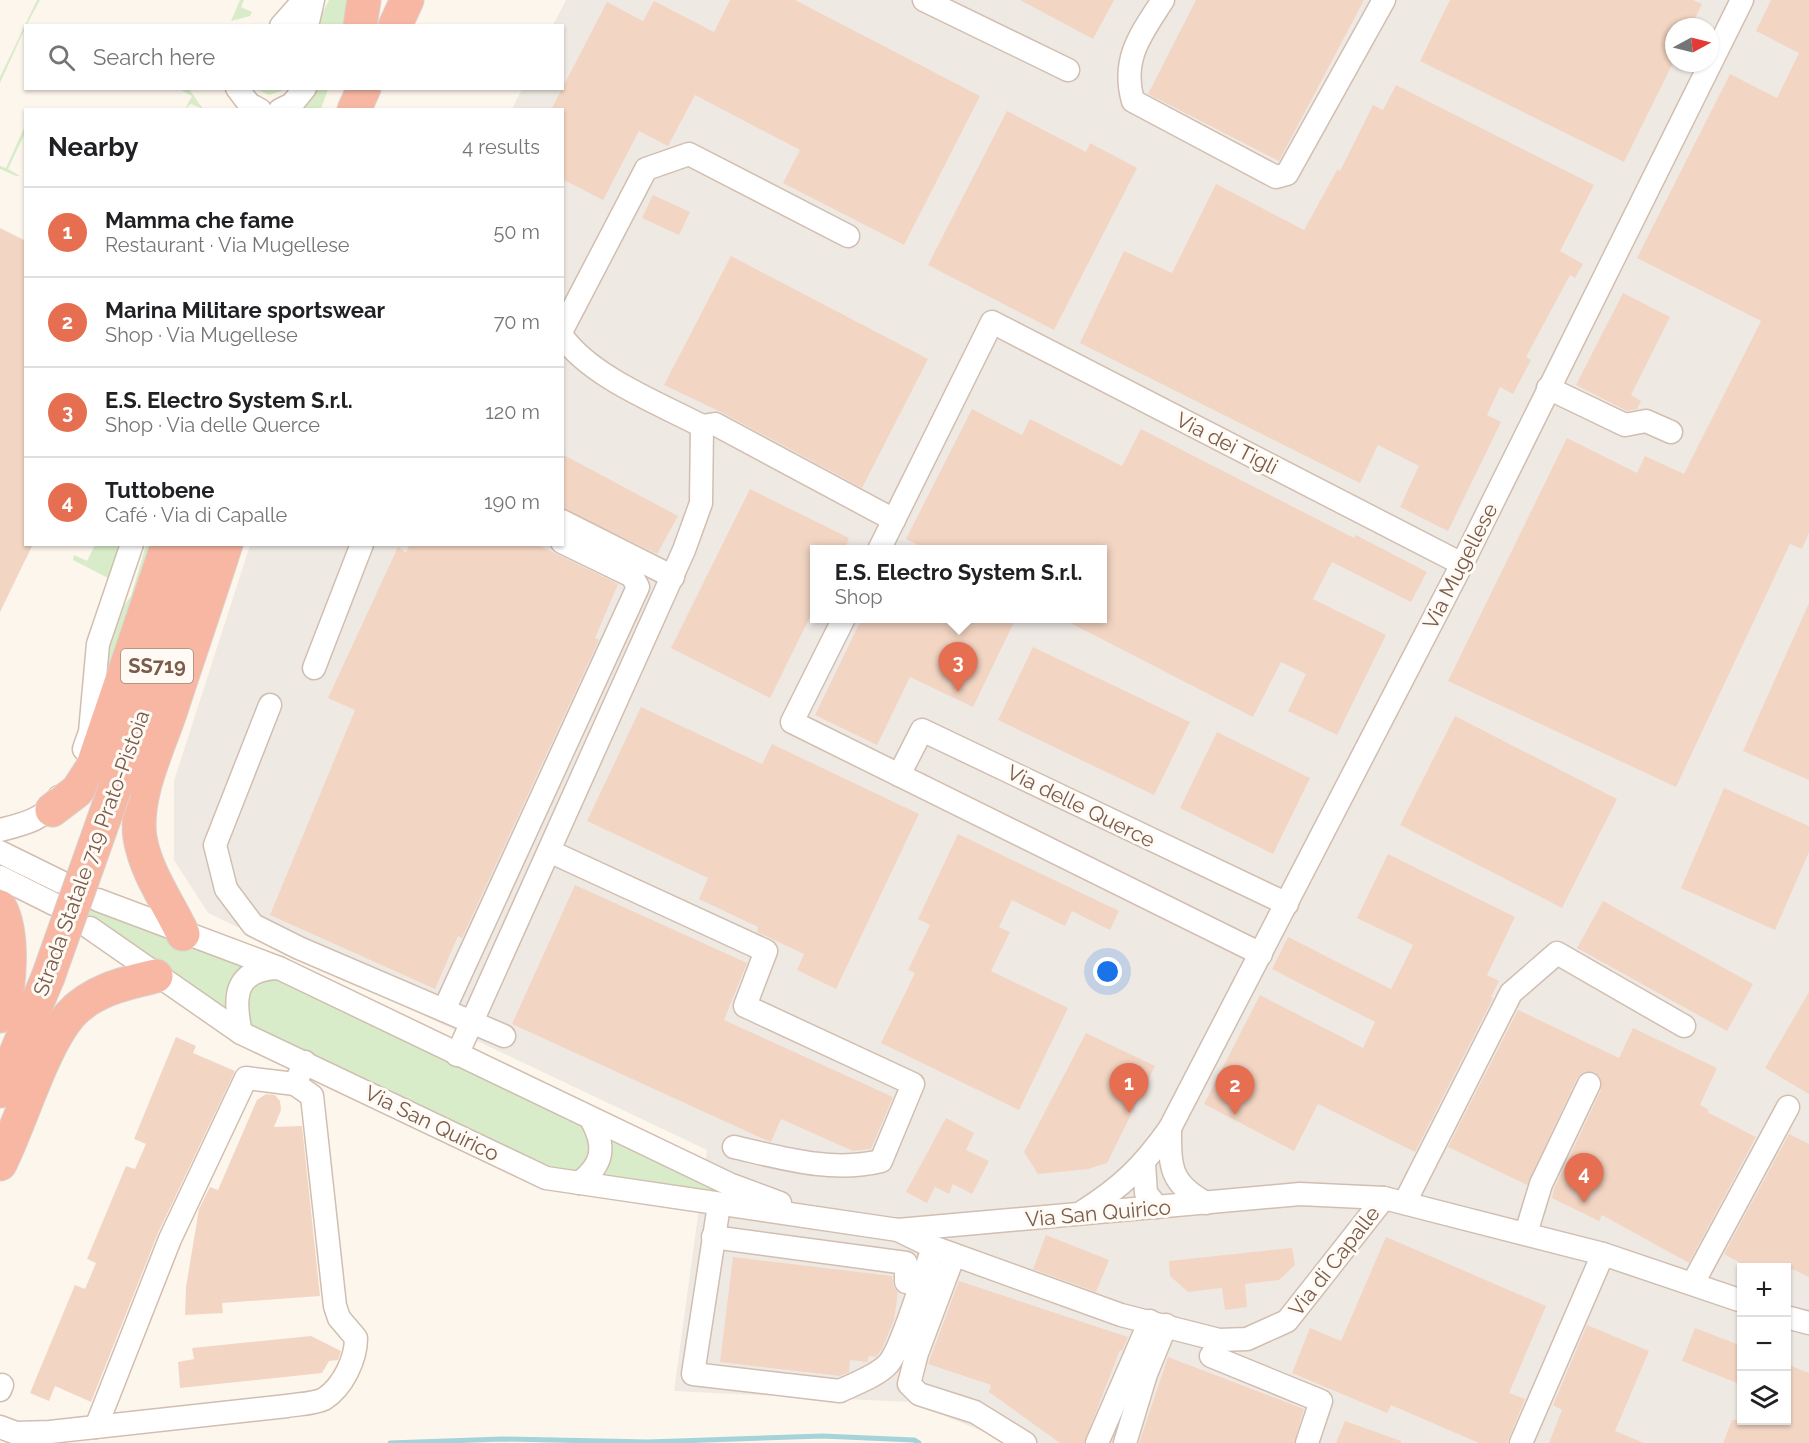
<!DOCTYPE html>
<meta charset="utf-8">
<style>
:root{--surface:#fff;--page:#f6f6f6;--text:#202124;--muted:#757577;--line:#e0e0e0;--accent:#e76f51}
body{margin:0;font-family:Raleway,sans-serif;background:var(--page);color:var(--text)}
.controls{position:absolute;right:18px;bottom:18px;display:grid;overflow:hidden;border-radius:0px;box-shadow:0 2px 4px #0004}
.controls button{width:54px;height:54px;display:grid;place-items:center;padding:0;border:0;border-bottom:2px solid var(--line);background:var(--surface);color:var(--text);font:30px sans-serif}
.compass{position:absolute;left:1665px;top:18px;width:54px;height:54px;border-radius:50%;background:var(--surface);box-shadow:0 2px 4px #0004;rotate:83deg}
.you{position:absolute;left:1108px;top:972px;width:21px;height:21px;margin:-15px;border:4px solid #fff;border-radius:50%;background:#1a73e8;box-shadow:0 0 0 9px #1a73e833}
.badge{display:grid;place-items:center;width:39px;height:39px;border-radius:50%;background:var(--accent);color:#fff;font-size:20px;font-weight:700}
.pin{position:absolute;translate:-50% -50px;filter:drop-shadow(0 2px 3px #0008)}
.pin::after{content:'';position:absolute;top:32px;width:21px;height:18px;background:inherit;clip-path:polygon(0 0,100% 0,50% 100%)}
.popup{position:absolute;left:810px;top:545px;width:297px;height:78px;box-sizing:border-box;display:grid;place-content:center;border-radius:0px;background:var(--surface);filter:drop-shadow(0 2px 4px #0005);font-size:20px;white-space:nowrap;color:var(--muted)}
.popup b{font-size:22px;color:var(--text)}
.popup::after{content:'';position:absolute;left:50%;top:100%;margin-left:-12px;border:12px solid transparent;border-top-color:var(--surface)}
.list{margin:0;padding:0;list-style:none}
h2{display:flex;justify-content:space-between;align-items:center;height:78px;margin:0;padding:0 24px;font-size:26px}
h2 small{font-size:20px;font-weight:400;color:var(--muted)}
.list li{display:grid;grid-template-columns:39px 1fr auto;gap:18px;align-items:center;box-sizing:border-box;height:90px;padding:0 24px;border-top:2px solid var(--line)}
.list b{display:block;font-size:22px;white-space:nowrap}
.list p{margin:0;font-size:20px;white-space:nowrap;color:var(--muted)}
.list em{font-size:20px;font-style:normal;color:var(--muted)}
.icon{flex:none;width:33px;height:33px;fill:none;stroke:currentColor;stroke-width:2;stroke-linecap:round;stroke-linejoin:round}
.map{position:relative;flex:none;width:1809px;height:1443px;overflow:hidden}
.search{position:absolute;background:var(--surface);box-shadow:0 2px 4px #0004;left:24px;top:24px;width:540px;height:66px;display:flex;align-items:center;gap:15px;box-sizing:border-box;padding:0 21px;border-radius:0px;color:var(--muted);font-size:22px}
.panel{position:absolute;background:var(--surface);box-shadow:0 2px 4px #0004;left:24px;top:108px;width:540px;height:438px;border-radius:0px}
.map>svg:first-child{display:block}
.industrial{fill:#efe9e4;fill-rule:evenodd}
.green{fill:#d8ecc9}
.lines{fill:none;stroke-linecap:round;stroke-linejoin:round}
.stream{stroke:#a5d3da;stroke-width:5}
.building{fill:#f3d5c3}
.minor-casing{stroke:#d1beb0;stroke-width:25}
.highway-casing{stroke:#dad1cd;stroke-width:35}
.minor{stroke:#fff;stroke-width:22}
.highway{stroke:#f7b7a3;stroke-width:33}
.highway-bridge-casing{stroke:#dad1cd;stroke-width:35;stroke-linecap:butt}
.highway-bridge{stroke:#f7b7a3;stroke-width:33}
.labels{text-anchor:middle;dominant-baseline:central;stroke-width:6;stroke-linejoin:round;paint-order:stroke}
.shield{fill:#fffaf3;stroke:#a28b7f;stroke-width:1.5}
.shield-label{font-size:20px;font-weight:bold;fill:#7a5c4d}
.street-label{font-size:21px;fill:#7a5c4d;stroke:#fffaf3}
</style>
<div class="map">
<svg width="1809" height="1443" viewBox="0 0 1809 1443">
<rect width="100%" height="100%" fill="#fdf6ec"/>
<path class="industrial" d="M566 0H1809V1443H1012L910 1402 674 1391 707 1150 208 913 174 860V781L250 545 562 544V110L512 109 522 89 562 88V26L553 25ZM1674 27H1710V63H1674ZM814 550H1102V618H814ZM1742 1268H1786V1420H1742Z"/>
<g class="green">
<path d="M37 0H40L26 26 0 83V77Z"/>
<path d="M240 0H244L241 7 252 12 250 16 231 21Z"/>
<path d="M329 0H353L346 25 316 26Z"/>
<path d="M318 88 328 89 321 109H304Z"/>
<path d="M179 89H189L203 109 191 104 185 109 192 96Z"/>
<path d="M256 89H287L269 95Z"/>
<path d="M25 126V133L8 169 20 176H16L0 169V166L6 168Z"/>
<path d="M95 545H123L113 574 108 578 73 560 74 555 87 561Z"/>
<path d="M146 545H160L112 684 104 672 107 648 119 613 131 596Z"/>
<path d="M51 889 255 965 229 1016 49 893Z"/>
<path d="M278 976 580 1122 593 1148 578 1172 559 1175 257 1030 250 1025 243 999 251 983Z"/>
<path d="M608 1135 724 1194 614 1182 599 1173Z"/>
</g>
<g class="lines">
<path class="stream" d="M390 1443 502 1439 648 1442 822 1436 914 1440 919 1443"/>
</g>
<g class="building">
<path d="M730 0H795L980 96 904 245 783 183 800 150 695 95 668 146 639 131 603 200 562 179V110H551L607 2 643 21 654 1 714 32Z"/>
<path d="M1020 0H1114L1093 39Z"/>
<path d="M1196 0H1364L1279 161 1148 94Z"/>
<path d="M1450 0H1693L1702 4 1691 27H1674V61L1624 162 1420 61Z"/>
<path d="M1771 0H1809V533L1802 549 1790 544 1676 787 1448 681 1567 438 1637 473 1645 456 1684 474 1761 321 1637 258 1730 74 1777 98 1799 53 1756 31Z"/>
<path d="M1396 85 1594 185 1560 251 1583 264 1575 278 1570 275 1526 357 1531 360 1513 394 1500 387 1487 415 1501 422 1448 531 1400 507 1419 466 1378 445 1360 483 1080 343 1124 251 1172 273 1216 184 1304 230 1337 170 1340 171 1373 105 1383 110Z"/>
<path d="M1007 111 1086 152 1090 143 1137 168 1054 330 928 265Z"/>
<path d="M653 195 690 212 679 235 642 218Z"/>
<path d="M0 228 26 241V544H33L0 612Z"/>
<path d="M731 256 928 359 862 488 721 412 664 385Z"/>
<path d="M1623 293 1670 317 1631 395 1641 401 1637 409 1627 411 1576 385Z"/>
<path d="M972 409 1022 435 1030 419 1122 466 1141 429 1354 538 1356 535 1427 572 1411 602 1332 562 1313 599 1386 635 1337 735 1288 711 1306 674 1281 662 1253 717 1061 618H1102V549H926L906 539Z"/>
<path d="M562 454 678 516 657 554 562 508Z"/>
<path d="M750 489 849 538 844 549H814V609L770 698 671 648Z"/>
<path d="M410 544H536L618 584 595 638 599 640 462 938 458 936 435 989 270 915 355 710 328 698 398 547 406 553Z"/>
<path d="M1809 603V780L1743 751Z"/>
<path d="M862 618H1016L973 707 910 677 877 745 815 715Z"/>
<path d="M1033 647 1190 722 1154 795 998 720Z"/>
<path d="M641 707 762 764 772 744 919 814 836 989 797 970 804 954 757 932 758 927 699 899 708 878 587 821Z"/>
<path d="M1455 716 1617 799 1562 908 1400 825Z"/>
<path d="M1217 732 1310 778 1273 854 1180 808Z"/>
<path d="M1724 788 1809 826V852L1775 930 1681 888Z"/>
<path d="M958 834 1119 911 1110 930 1072 911 1065 926 1012 900 999 927 1010 932 991 971 1068 1008 1019 1110 881 1043 915 973 908 970 930 925 918 919Z"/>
<path d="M1388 854 1515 917 1487 975 1499 981 1491 997 1493 998 1415 1152 1318 1104 1294 1151 1204 1104 1260 995 1363 1048 1375 1022 1272 969 1288 937 1391 989 1413 945 1357 918Z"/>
<path d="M575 885 747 963 724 1020 893 1097 871 1149 853 1151 781 1119 771 1142 768 1141 512 1024Z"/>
<path d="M1603 901 1753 984 1727 1031 1577 948Z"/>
<path d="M1809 992V1094L1765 1068Z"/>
<path d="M1518 1010 1619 1058 1633 1028 1717 1068 1700 1105 1709 1110 1707 1112 1756 1137 1689 1263 1602 1215 1599 1221 1552 1198 1554 1189 1601 1090 1600 1077 1594 1072 1582 1073 1577 1078 1527 1185 1448 1147Z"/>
<path d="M1086 1033 1155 1066 1107 1163 1088 1169 1038 1174 1024 1152Z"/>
<path d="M176 1037 196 1046 193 1053 235 1071 158 1233 91 1402 55 1386 49 1401 30 1393 75 1285 85 1289 96 1263 87 1259 126 1166 135 1169 146 1144 134 1139Z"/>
<path d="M266 1094 275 1095 280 1101 281 1110 274 1127 302 1126 320 1296 222 1303 223 1313 185 1315 186 1287 199 1209 210 1187 218 1190 257 1100Z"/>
<path d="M946 1118 974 1133 966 1150 989 1161 972 1194 953 1184 949 1194 935 1187 927 1203 906 1192Z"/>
<path d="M1789 1134 1809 1144V1277L1790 1268H1750L1724 1254Z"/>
<path d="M1046 1235 1109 1260 1096 1292 1033 1269Z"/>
<path d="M1386 1237 1546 1306 1509 1393 1525 1399 1507 1443H1479L1391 1405 1387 1413 1292 1373 1310 1328 1341 1341Z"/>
<path d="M1292 1248 1295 1265 1279 1280 1245 1284 1247 1307 1225 1310 1222 1288 1188 1292 1170 1276 1169 1261Z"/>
<path d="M733 1257 892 1276 894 1288 898 1292 894 1320 882 1349 876 1357 869 1356 867 1362 850 1360 849 1372 840 1376 720 1362Z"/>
<path d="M959 1281 1128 1337 1122 1351 1120 1350 1084 1443H1060L989 1392 991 1385 928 1364Z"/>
<path d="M1587 1325 1649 1351 1615 1431 1644 1443H1549L1562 1410 1553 1405Z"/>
<path d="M1695 1328 1742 1346V1385L1682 1361Z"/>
<path d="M311 1336 341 1351 338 1360 329 1361 322 1373 180 1388 178 1362 194 1359 192 1348Z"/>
<path d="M1168 1357 1304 1409 1294 1443H1139Z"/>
<path d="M1786 1364 1809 1373V1443H1723L1732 1420H1786Z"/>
<path d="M1345 1421 1401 1441V1443H1336Z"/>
</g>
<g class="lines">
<defs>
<g id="minor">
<path d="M924 0 1068 70"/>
<path d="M1163 0C1141 34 1121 59 1133 101L1276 177 1287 174 1384 0"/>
<path d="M281 26 304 0"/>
<path d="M307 26 313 0"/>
<path d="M237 88 249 104 260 110"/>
<path d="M280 110 292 104 305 88"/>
<path d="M562 330 646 169 689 154 848 236"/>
<path d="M1548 388 1625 425 1646 421 1671 432"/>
<path d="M702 426 715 424 894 520"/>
<path d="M562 521 673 577"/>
<path d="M879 550 992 322 1462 564"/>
<path d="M844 618 792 722 1261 954"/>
<path d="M314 668 362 544"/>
<path d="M270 705 215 845 226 889 253 925 299 948 504 1036"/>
<path d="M84 749 90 732 98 644 132 544"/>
<path d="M899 775 922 730 1287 904"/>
<path d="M0 830C24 824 46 819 59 797"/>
<path d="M549 851 766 951 745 1006 913 1084 881 1161C832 1173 782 1158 734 1147"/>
<path d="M0 852 61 882"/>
<path d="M0 877 54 904"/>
<path d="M98 900 279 968 729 1184 780 1203"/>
<path d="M90 928 241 1033 546 1178 898 1230 1300 1194 1384 1198 1603 1254 1742 1301"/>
<path d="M444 1010 638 587 632 576 562 542"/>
<path d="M241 1033C233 997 234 969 279 968"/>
<path d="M457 1055 684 550 701 503 702 426C658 403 591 377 562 336"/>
<path d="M1170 1128C1170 1166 1169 1183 1206 1203"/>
<path d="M1144 1164 1146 1193 1157 1207"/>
<path d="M579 1183C604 1164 606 1146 591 1119"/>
<path d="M1405 1202 1511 993 1557 953 1684 1026"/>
<path d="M719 1205 693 1374 840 1391C854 1384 877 1376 888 1364 902 1349 925 1271 933 1247"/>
<path d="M1082 1212C1122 1187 1143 1166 1170 1128L1462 564 1742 0"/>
<path d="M898 1230 933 1247 1121 1315 1219 1340 1247 1339 1287 1321 1384 1198"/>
<path d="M1526 1233 1541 1184 1589 1084"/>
<path d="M713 1237 906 1263V1282L920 1284"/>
<path d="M954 1255 917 1353 909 1384 919 1394 975 1412 1025 1443"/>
<path d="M1693 1283 1788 1107"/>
<path d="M1786 1317 1809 1323"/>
<path d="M1211 1356 1321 1401 1307 1443"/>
<path d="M0 1390 2 1385"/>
<path d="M0 1427 16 1433 50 1432 287 1406C297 1404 314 1404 324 1399 343 1387 356 1359 356 1338L339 1318 335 1306 312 1096 295 1084 305 1062"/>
<path d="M96 1427 170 1239 246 1078 295 1084"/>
<path d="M1097 1443 1150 1321"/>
<path d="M1125 1443 1146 1374 1166 1325"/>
<path d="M1521 1443 1603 1254"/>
</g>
<g id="highway">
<path d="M360 26 364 0"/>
<path d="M395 26 407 0"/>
<path d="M354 110 364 88"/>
<path d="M115 788 199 544"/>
<path d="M52 810 77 791 92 768 168 544"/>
<path d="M0 907C14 933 11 990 0 1016"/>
<path d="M183 934C168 902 146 873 140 838 134 796 158 749 171 710 189 655 208 600 226 544"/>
<path d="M0 1091 48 977"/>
<path d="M0 1164C21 1122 42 1048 70 1015 92 990 126 983 156 976"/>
</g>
</defs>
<use href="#minor" class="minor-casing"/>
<use href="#highway" class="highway-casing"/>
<use href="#minor" class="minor"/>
<use href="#highway" class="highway"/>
<defs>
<path id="highway-bridge" d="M48 977 115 788"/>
</defs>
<use href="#highway-bridge" class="highway-bridge-casing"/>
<use href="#highway-bridge" class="highway-bridge"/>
</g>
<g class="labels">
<rect class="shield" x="121" y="649" width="72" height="34" rx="4.5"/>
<g class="shield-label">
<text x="157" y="666">SS719</text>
</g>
<g class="street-label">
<text transform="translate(1227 443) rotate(27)">Via dei Tigli</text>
<text transform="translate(1460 566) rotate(-63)">Via Mugellese</text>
<text transform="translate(1081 806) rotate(26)">Via delle Querce</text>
<text transform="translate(91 853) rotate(-70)">Strada Statale 719 Prato-Pistoia</text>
<text transform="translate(432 1123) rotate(26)">Via San Quirico</text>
<text transform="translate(1098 1213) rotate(-5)">Via San Quirico</text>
<text transform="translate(1334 1261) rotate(-52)">Via di Capalle</text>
</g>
</g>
</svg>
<div class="controls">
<button>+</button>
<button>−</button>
<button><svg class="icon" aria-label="layers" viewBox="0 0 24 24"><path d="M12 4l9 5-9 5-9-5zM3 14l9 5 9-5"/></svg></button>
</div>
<svg class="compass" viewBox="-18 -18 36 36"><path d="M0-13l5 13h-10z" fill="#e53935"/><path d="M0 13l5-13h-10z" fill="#757577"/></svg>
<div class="you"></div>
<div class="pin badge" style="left:1129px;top:1113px">1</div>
<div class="pin badge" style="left:1235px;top:1115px">2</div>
<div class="pin badge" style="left:958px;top:692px">3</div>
<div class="popup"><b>E.S. Electro System S.r.l.</b>Shop</div>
<div class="pin badge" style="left:1584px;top:1203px">4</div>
<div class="search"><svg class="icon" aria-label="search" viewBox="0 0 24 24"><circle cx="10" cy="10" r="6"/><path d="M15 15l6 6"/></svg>Search here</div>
<section class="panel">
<h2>Nearby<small>4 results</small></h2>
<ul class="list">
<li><span class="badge">1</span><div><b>Mamma che fame</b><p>Restaurant · Via Mugellese</p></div><em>50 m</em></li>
<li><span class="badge">2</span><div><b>Marina Militare sportswear</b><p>Shop · Via Mugellese</p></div><em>70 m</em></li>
<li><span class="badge">3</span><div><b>E.S. Electro System S.r.l.</b><p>Shop · Via delle Querce</p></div><em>120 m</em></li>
<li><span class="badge">4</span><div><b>Tuttobene</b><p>Café · Via di Capalle</p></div><em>190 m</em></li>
</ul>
</section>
</div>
